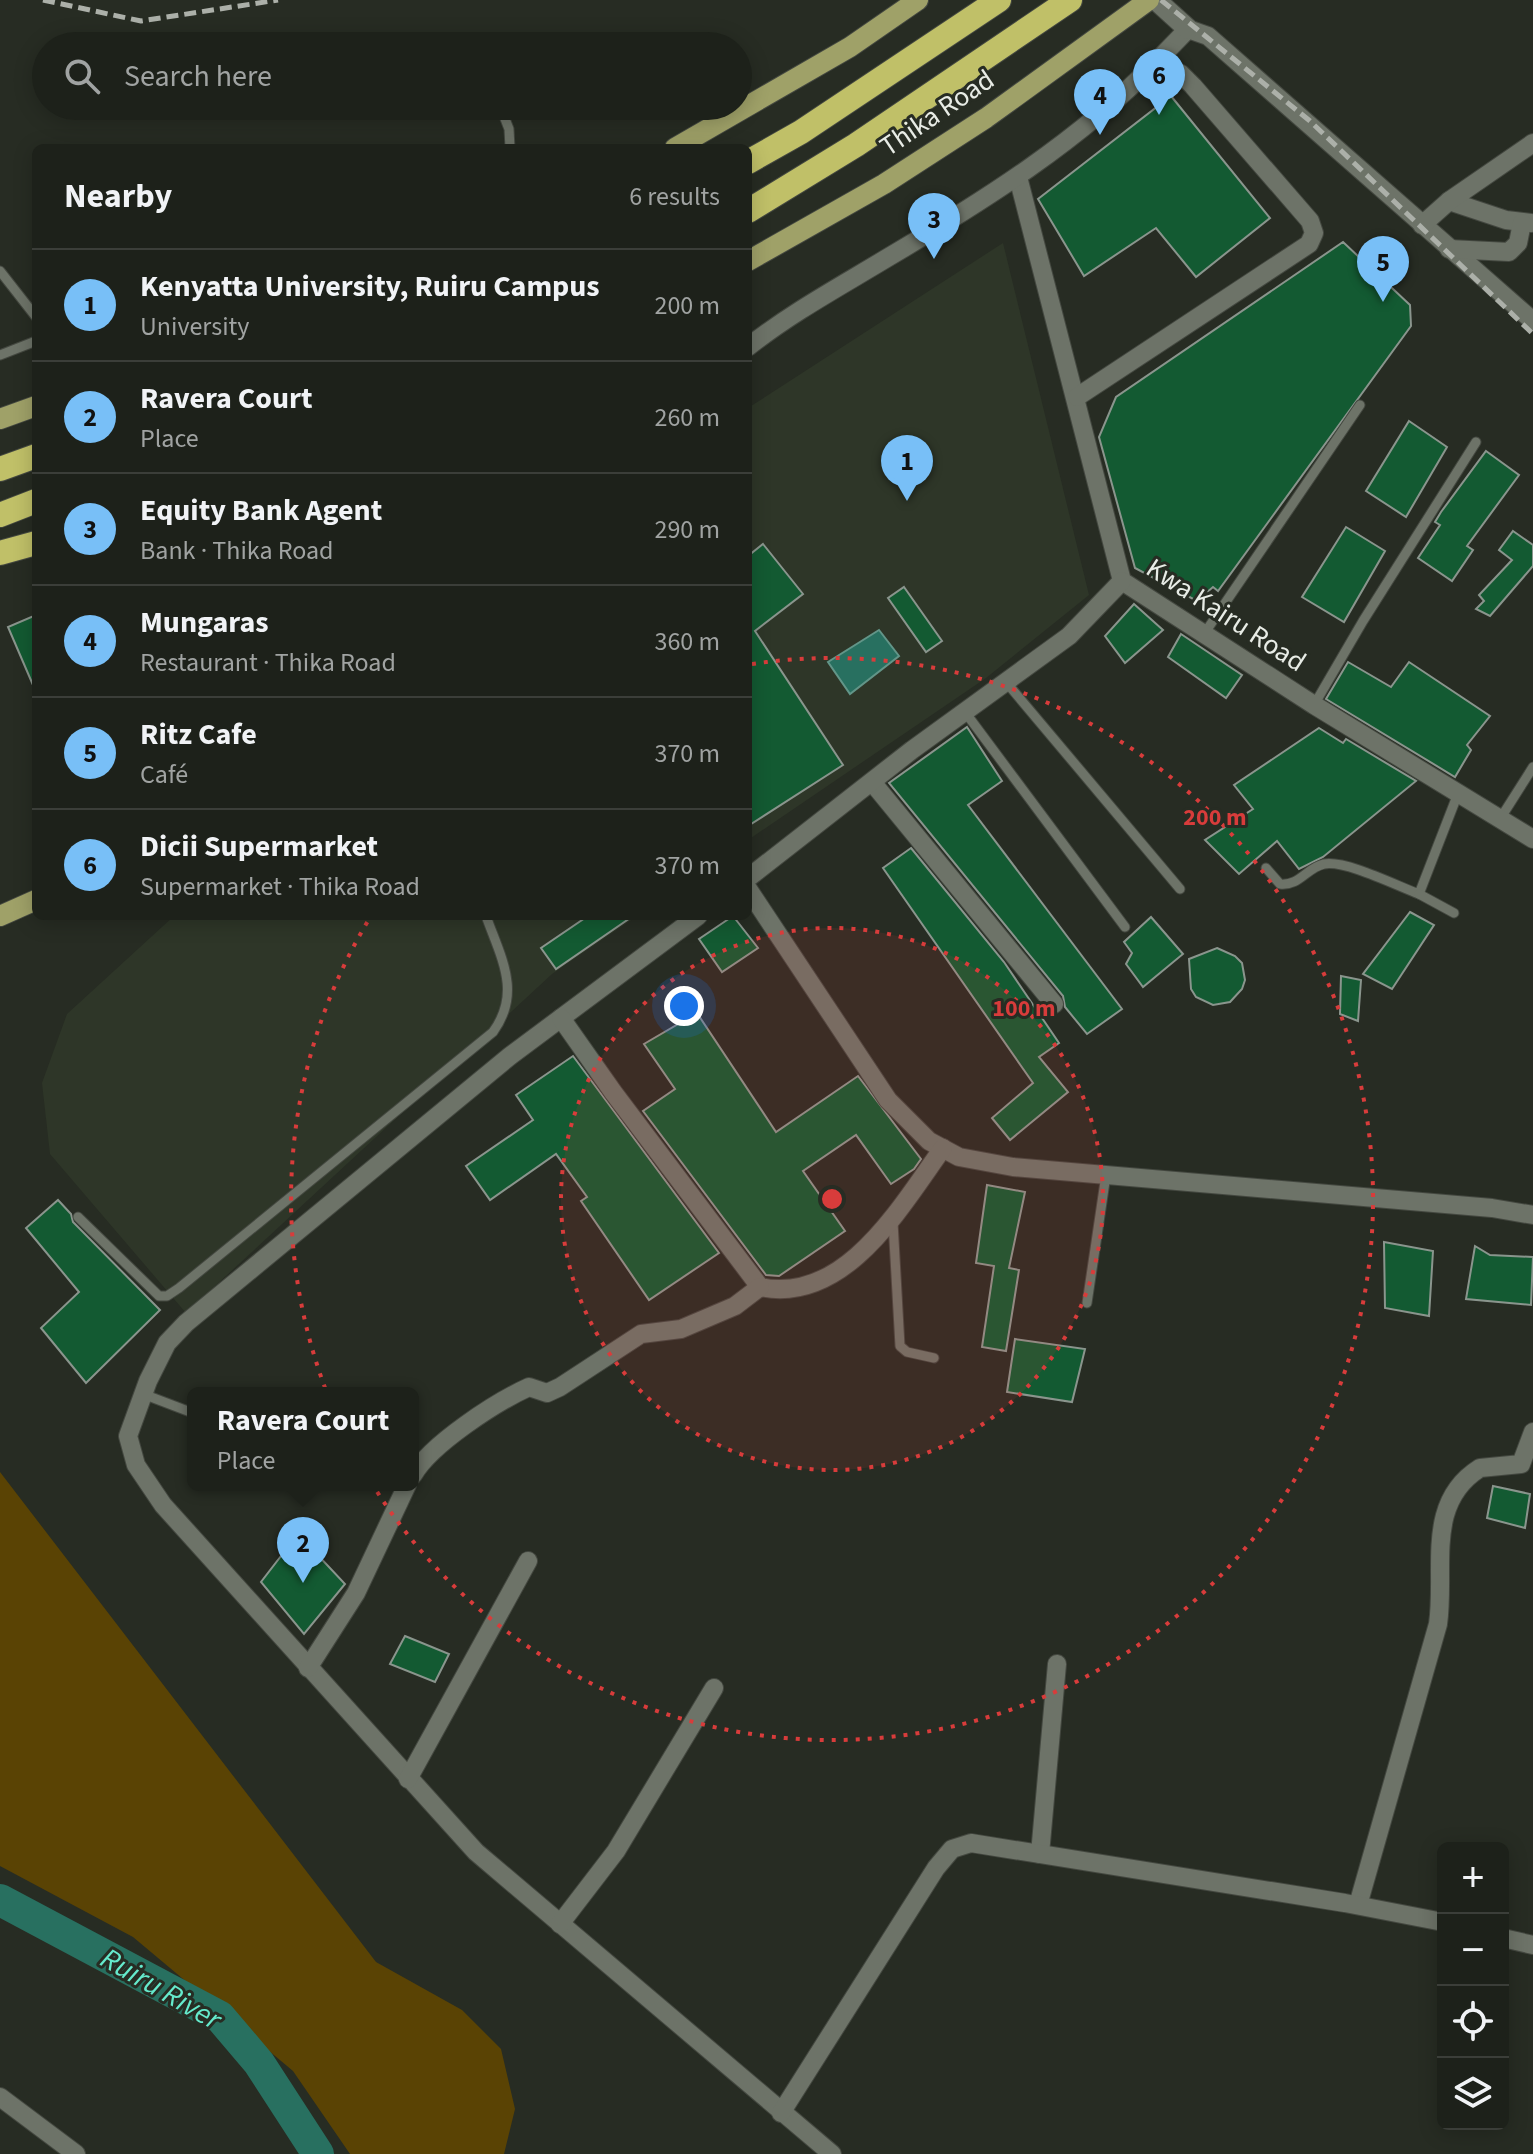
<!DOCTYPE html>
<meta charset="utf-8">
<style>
:root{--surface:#1d211a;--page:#2a2e27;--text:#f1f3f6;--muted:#a0a3a2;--line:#3b3e39;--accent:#78bff7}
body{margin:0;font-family:"Source Sans 3",sans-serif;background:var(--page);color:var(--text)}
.controls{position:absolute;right:24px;bottom:24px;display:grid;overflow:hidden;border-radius:12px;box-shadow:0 4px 20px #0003}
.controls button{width:72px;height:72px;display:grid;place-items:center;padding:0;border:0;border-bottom:2px solid var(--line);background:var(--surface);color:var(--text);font:40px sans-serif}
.you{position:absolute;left:684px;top:1006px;width:28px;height:28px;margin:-20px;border:6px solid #fff;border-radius:50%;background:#1a73e8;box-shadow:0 0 0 12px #1a73e833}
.badge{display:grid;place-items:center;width:52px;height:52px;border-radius:50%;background:var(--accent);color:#111;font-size:26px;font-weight:700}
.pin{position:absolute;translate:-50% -66px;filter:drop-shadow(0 2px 4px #0008)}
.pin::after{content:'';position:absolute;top:42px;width:28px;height:24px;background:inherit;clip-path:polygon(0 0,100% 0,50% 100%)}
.popup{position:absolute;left:187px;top:1387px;width:232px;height:104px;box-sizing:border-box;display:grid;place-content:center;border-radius:12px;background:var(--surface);filter:drop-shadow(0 2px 6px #0005);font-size:26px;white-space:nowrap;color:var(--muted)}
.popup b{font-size:30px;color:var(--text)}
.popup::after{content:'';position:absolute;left:50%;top:100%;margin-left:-16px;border:16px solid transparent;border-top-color:var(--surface)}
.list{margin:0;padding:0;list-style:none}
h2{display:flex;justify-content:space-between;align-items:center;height:104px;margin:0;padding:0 32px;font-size:34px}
h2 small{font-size:26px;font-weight:400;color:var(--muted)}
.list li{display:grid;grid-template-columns:52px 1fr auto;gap:24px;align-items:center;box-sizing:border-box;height:112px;padding:0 32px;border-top:2px solid var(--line)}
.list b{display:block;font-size:30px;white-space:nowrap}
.list p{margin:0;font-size:26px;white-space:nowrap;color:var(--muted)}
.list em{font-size:26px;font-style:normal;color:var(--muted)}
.icon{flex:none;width:44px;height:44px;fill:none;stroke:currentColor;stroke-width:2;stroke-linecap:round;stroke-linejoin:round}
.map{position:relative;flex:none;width:1533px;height:2154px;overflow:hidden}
.search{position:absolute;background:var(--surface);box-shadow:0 4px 20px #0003;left:32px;top:32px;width:720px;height:88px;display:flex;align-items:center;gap:20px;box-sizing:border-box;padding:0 28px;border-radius:44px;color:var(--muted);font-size:30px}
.panel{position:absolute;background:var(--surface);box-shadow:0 4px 20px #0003;left:32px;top:144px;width:720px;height:776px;border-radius:12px}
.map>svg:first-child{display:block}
.built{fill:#2e3628}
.green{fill:#5a4304}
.water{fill:#287060;stroke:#629588;stroke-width:2}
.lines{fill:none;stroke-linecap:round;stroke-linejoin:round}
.river{stroke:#287060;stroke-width:32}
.building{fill:#135a32;stroke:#8a958d;stroke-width:2}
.lane-casing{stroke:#444840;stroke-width:11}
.street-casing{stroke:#444840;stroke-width:20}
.secondary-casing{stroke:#444840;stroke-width:22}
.primary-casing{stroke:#444840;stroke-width:22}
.highway-casing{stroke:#444840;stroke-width:26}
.lane{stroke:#6d7368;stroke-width:9}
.street{stroke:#6d7368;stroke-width:18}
.secondary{stroke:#6d7368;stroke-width:20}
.primary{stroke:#9fa168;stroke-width:20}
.highway{stroke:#c0c068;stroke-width:24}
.rail{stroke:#acb0a9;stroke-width:5;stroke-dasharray:12 6;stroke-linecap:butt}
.ring{fill:none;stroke:#d83c3b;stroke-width:4;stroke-dasharray:4 8}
.labels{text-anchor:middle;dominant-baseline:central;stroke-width:6;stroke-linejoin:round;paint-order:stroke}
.street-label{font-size:28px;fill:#e8ece6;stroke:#272c23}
.water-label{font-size:30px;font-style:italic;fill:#65eacc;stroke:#272c23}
.centre{fill:#d83c3b;stroke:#272c23;stroke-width:4}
.ring-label{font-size:24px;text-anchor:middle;font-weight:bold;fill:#d83c3b;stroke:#272c23;stroke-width:6;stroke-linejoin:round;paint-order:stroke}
</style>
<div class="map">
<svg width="1533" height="2154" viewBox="0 0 1533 2154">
<rect width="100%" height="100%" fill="#272c23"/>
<g class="built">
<path d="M1003 243 1089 595 986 678 748 840V408Z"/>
<path d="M174 916H637L552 974 186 1313 50 1154 42 1083 67 1014Z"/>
</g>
<path class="green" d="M0 1472 376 1962 462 2010 501 2049 515 2109 504 2154H350L293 2071 133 1937 0 1866Z"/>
<path class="water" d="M879 630 899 656 850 694 828 662Z"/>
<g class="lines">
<path class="river" d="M0 1900 220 2017 259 2063 318 2154"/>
</g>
<g class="building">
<path d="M1171 96 1270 218 1196 277 1156 228 1084 276 1038 199Z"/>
<path d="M1343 242 1410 305 1411 326 1218 591 1213 587 1197 601 1135 568 1099 437 1116 397Z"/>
<path d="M1409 421 1447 447 1406 517 1366 491Z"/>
<path d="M1486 451 1519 475 1467 546 1473 550 1452 581 1418 558 1440 525 1435 522 1441 512Z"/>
<path d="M1346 527 1385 551 1344 622 1302 597Z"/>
<path d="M1513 531 1533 545V566L1490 616 1476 609 1484 601 1479 595 1512 560 1499 550Z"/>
<path d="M763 544 803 594 755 631 843 765 748 826V556Z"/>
<path d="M904 587 942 641 926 652 888 598Z"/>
<path d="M1134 604 1163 630 1125 663 1105 636Z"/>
<path d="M36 615V692L8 627Z"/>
<path d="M1181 634 1242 675 1226 698 1168 657Z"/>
<path d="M1348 662 1391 687 1409 662 1490 716 1467 745 1471 750 1455 777 1326 699Z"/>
<path d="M967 727 1002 781 968 805 1122 1009 1087 1034 1065 1007 1063 996 889 783Z"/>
<path d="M1319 728 1343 743 1346 739 1416 781 1323 857 1299 869 1277 841 1239 874 1205 840 1253 809 1234 785Z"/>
<path d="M911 848 1004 962 1059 1043 1039 1057 1068 1092 1010 1140 992 1118 1033 1083 883 868Z"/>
<path d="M1410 912 1434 925 1392 989 1363 974Z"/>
<path d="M588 916H633L556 969 541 948Z"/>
<path d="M733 916 758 948 722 972 699 939Z"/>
<path d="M1151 917 1183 954 1143 987 1126 964 1132 953 1124 942Z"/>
<path d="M1217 948 1235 956 1242 963 1245 980 1242 989 1230 1002 1213 1005 1196 997 1191 989 1189 959Z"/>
<path d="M1341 976 1361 980 1358 1021 1340 1014Z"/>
<path d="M697 1013 776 1132 858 1076 921 1159 914 1169 891 1184 856 1135 803 1171 845 1231 779 1276 766 1275 643 1111 675 1089 644 1044Z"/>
<path d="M573 1056 719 1253 649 1300 581 1201 587 1197 556 1154 490 1200 466 1166 533 1120 516 1095Z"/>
<path d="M987 1185 1025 1192 1009 1268 1019 1270 1006 1351 982 1347 994 1266 976 1263Z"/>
<path d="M58 1200 71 1214 73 1222 160 1310 86 1383 41 1328 79 1292 26 1228Z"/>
<path d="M1384 1242 1433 1251 1429 1316 1385 1308Z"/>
<path d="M1475 1246 1490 1255 1533 1257 1531 1305 1466 1299Z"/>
<path d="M1015 1339 1085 1349 1072 1402 1007 1392Z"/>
<path d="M1493 1486 1530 1494 1525 1528 1487 1518Z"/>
<path d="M298 1534 345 1584 304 1634 261 1582Z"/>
<path d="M405 1636 449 1654 435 1682 390 1664Z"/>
</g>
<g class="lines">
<defs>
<g id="lane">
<path d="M500 106 509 129 510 148"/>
<path d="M0 271 36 317"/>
<path d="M0 355 36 341"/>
<path d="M1204 634 1360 405"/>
<path d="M1006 682 1180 889"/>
<path d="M1314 705 1363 621 1476 442"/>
<path d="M965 712 1125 927"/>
<path d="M1500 819 1533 767"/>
<path d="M1266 868 1280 884C1300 886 1306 868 1324 864 1346 860 1397 886 1419 894L1459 791"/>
<path d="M1419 894 1454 913"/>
<path d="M78 1217 159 1296H167L179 1288 493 1032C522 992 501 958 486 916"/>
<path d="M893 1222 900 1346 907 1352 934 1358"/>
<path d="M1087 1303 1106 1175"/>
<path d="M143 1394 193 1413"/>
</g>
<g id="street">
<path d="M1157 61 1188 29 1208 36 1533 321"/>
<path d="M1018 177 1122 581 1314 705 1533 839"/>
<path d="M1449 201 1506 220 1531 223"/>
<path d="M1422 225 1449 201 1533 143"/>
<path d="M1449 249 1509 252 1518 243 1522 223"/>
<path d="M748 347C791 313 839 287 887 258 982 202 1079 141 1157 61L1181 74 1193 86 1310 221 1314 233 1309 244 1077 397"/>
<path d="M872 782 1054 1004"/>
<path d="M748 878 912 750 1069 636 1122 581"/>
<path d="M748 889 888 1100 929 1141 959 1157 1013 1167 1492 1208 1533 1215"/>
<path d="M698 916 510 1056 186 1323 167 1343 148 1381 128 1436 136 1465 163 1505 476 1852 832 2154"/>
<path d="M561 1018 613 1092 760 1287C845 1305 901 1206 943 1148"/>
<path d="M413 1475C431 1444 496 1402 529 1387L547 1393 560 1387 641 1334 681 1329 735 1306 760 1287"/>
<path d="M308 1668 356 1593 407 1485"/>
<path d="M408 1779 528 1561"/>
<path d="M1040 1854 1057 1664"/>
<path d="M1358 1905 1438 1624C1446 1569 1424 1503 1480 1468L1521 1464 1533 1432"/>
<path d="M560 1924 616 1851 714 1688"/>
<path d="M1503 1938 1533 1945"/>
<path d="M0 2097 76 2154"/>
<path d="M781 2113 936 1868 952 1849 971 1843 1345 1903 1443 1922"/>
</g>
<path id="secondary" d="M1156 0 1188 29"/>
<g id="primary">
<path d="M675 148 850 47 918 0"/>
<path d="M748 261 884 184 986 118 1149 0"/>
<path d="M0 419 36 406"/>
<path d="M0 916 36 900"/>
</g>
<g id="highway">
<path d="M748 162 801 132 999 0"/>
<path d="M748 211 856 145 1070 0"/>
<path d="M0 469 36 456"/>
<path d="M0 515 36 501"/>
<path d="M0 553 36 543"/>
</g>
</defs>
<use href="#lane" class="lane-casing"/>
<use href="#street" class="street-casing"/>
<use href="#secondary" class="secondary-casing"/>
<use href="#primary" class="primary-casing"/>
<use href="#highway" class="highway-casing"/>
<use href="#lane" class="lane"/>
<use href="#street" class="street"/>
<use href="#secondary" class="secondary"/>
<use href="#primary" class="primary"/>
<use href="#highway" class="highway"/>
<g class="rail">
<path d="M43 0 141 21 278 0"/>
<path d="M1161 0 1310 121 1533 334"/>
</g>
</g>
<circle cx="832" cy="1199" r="271" fill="#d83c3b" fill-opacity=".12"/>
<g class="ring">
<circle cx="832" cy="1199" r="271"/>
<path d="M752 664A541 541 0 1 1 371 916"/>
</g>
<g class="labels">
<g class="street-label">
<text transform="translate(937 113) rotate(-34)">Thika Road</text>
<text transform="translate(1226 615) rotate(33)">Kwa Kairu Road</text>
</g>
<g class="water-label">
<text transform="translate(161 1989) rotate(30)">Ruiru River</text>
</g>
</g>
<circle cx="832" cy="1199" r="12" class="centre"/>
<g class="ring-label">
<text x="1215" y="825">200 m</text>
<text x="1024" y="1016">100 m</text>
</g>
</svg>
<div class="controls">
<button>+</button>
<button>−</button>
<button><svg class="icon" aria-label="locate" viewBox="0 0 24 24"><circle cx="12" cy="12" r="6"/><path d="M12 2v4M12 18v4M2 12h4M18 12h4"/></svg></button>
<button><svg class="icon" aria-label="layers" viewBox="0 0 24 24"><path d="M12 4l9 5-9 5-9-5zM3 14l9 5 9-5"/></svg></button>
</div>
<div class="you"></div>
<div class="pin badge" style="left:907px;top:501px">1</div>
<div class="pin badge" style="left:303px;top:1583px">2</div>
<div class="popup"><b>Ravera Court</b>Place</div>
<div class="pin badge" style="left:934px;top:259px">3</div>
<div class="pin badge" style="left:1100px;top:135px">4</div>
<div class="pin badge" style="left:1383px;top:302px">5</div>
<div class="pin badge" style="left:1159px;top:115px">6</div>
<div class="search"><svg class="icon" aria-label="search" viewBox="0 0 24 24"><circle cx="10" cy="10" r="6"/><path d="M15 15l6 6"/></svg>Search here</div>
<section class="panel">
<h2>Nearby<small>6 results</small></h2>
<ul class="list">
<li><span class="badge">1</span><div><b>Kenyatta University, Ruiru Campus</b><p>University</p></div><em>200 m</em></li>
<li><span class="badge">2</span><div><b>Ravera Court</b><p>Place</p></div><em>260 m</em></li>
<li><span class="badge">3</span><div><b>Equity Bank Agent</b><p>Bank · Thika Road</p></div><em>290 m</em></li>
<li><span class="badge">4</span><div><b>Mungaras</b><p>Restaurant · Thika Road</p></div><em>360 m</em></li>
<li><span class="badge">5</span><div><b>Ritz Cafe</b><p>Café</p></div><em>370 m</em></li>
<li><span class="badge">6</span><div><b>Dicii Supermarket</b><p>Supermarket · Thika Road</p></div><em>370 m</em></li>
</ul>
</section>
</div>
